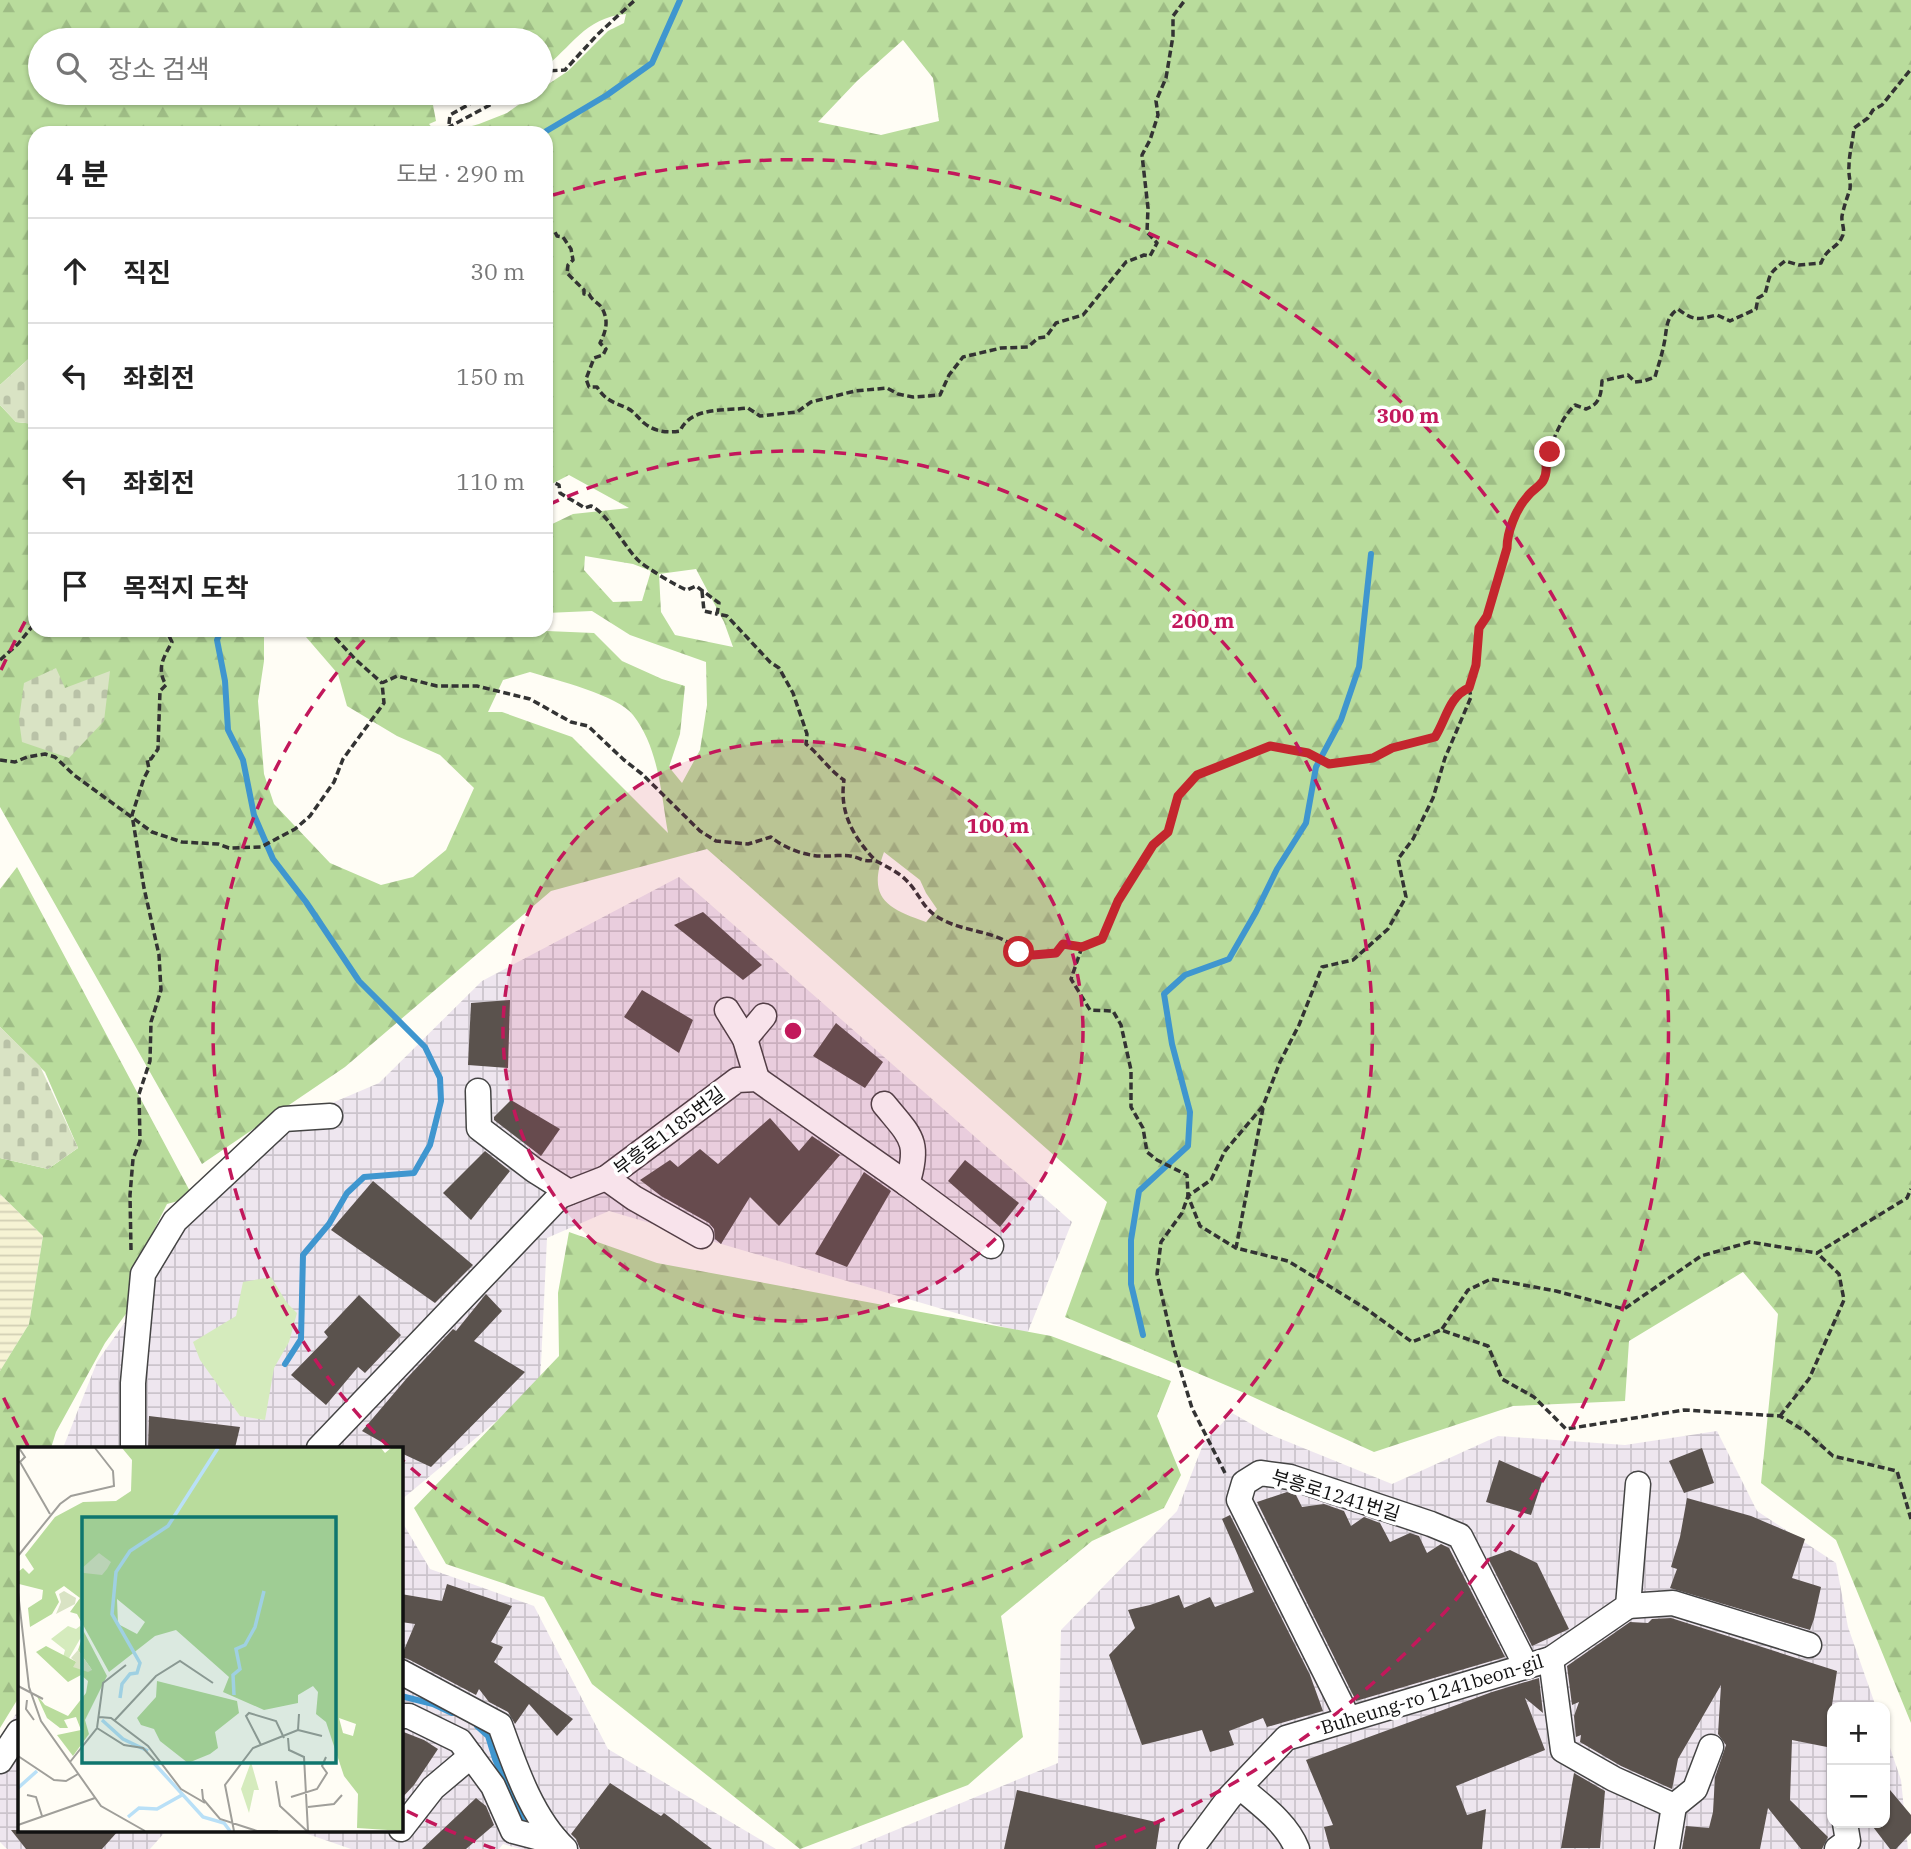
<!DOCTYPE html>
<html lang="ko">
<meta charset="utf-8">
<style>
:root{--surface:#fff;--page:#f2f2f2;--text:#222;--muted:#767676;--line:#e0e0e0}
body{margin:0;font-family:"IBM Plex Serif","Noto Sans KR",serif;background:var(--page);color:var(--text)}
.controls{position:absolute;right:21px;bottom:21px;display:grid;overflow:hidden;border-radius:14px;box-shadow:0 2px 5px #0004}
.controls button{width:63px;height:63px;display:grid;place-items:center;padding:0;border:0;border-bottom:2px solid var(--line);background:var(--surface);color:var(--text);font:35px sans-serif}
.stop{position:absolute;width:21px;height:21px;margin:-16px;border:5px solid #c4262e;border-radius:50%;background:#fff}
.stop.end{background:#c4262e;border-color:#fff;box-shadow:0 2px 7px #0008}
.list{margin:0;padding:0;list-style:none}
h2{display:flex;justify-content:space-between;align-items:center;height:91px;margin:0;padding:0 28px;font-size:30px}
h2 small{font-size:23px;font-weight:400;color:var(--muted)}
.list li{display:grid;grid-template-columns:46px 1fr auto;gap:21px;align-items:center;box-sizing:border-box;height:105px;padding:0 28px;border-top:2px solid var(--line)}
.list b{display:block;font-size:26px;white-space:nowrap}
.list em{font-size:23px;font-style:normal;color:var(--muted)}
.icon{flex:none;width:38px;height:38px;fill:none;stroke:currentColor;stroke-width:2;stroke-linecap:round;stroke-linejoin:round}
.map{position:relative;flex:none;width:1911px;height:1849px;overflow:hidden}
.search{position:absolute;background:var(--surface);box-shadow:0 2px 5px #0004;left:28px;top:28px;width:525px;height:77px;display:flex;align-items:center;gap:18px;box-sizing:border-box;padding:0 24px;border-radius:38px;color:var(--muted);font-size:26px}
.panel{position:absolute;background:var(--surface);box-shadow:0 2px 5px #0004;left:28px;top:126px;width:525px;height:511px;border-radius:21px}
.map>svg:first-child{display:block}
.industrial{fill:url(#industrial-grid)}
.farmland{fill:url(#farmland-rules)}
.grass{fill:#d5ebbd}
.forest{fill:url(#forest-firs);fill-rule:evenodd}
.cemetery{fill:url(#cemetery-stones)}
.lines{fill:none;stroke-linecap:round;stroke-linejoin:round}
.stream{stroke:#3f96cf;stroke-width:6}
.building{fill:#5a524d}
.minor-casing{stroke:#444;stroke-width:27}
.path{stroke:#333;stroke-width:3.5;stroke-dasharray:7 3.5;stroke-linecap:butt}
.minor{stroke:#fff;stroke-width:24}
.route{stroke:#c4262e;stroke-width:9}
.ring{fill:none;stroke:#c2185b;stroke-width:3.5;stroke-dasharray:12 9}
.labels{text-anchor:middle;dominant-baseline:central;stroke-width:7;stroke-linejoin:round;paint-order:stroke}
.street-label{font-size:19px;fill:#111;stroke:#fff}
.inset-river{fill:none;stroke:#b9e0f7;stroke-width:3.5}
.inset-road{fill:none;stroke:#a09f9a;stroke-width:2}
.view{fill:#0f766e;fill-opacity:0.15;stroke:#0f766e;stroke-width:3.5}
.inset-edge{fill:none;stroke:#111;stroke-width:3.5}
.centre{fill:#c2185b;stroke:#fff;stroke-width:3.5}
.ring-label{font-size:21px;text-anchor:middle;font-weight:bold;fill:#c2185b;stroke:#fff;stroke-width:7;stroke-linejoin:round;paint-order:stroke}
</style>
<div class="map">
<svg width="1911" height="1849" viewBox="0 0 1911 1849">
<defs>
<pattern id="industrial-grid" width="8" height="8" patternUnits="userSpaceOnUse" patternTransform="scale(1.75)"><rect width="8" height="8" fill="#eee6ef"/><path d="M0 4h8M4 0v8" fill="none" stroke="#cbc4cc"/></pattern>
<pattern id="farmland-rules" width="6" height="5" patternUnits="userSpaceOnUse" patternTransform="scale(1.75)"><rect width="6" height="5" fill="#f6f3d4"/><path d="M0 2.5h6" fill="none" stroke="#d2cfb5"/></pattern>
<pattern id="forest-firs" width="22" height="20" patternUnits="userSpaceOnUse" patternTransform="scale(1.75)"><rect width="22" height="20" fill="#b9dc9c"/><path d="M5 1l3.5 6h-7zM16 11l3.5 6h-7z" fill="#9ebc85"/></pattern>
<pattern id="cemetery-stones" width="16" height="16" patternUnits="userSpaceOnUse" patternTransform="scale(1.75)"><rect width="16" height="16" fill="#d9e3c4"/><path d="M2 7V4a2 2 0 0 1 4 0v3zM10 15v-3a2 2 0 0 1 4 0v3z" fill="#b9c2a7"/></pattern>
</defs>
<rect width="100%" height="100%" fill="#fffdf5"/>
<g class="industrial">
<path d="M679 877 1072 1222 1027 1334 609 1211 547 1238 540 1385 401 1500V1448H63L97 1362 150 1286 154 1237 292 1120 379 1083 482 981Z"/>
<path d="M1232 1413 1269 1434 1392 1484 1498 1436 1625 1445 1717 1431 1757 1511 1836 1563 1848 1627 1876 1707H1832V1823H1885V1733L1901 1780 1908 1849H850L1058 1763 1061 1630 1177 1511 1204 1442Z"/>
<path d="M401 1520 430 1569 534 1606 608 1749 776 1849H521L503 1844 499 1849H351L296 1830H401Z"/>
<path d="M19 1709V1830H186L165 1832 150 1849H7L0 1842V1739Z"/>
</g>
<path class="farmland" d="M0 1194 43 1236 29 1324 0 1371Z"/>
<path class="grass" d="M271 1277 287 1303 297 1313 289 1342 274 1368 265 1420 240 1416 200 1360 193 1342 236 1316 243 1282Z"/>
<g class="forest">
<path d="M0 0H1911V1723L1836 1540 1761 1483 1778 1314 1743 1272 1629 1341 1625 1401 1513 1406 1374 1452 1242 1392 1065 1317 1107 1202 707 849 551 891 345 1067 202 1164 0 807V405L16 422 35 424V630H264V661L258 701 264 774 274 804 330 863 381 885 413 877 446 850 474 788 440 755 397 736 347 706 338 674 300 630H523L594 633 622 661 662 679 685 686 680 734 669 767 682 783 700 750 707 705 706 662 630 635 592 611 546 613V527L573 514 629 508 569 475 546 487V133H447L479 124 507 113 535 93H541V89L568 71 608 31 624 23 626 14C583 18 573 47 541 70V40H40V93H459L433 105 436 121 429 124 437 133H35V353L0 385ZM903 40 933 78 939 121 881 135 818 122 857 81ZM585 556 633 564 651 571 642 601 613 602 584 570ZM696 569 724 622 733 647 675 635 661 612 659 574ZM530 672C555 680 618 695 633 715 659 748 661 794 668 833L572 737 502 712H488L503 680ZM884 852 920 880 926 893 937 909 926 922C886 908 867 898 884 852Z"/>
<path d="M17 867 193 1197 167 1204 151 1236 148 1283 105 1343 56 1432 51 1448H19V1697L0 1728V1371L29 1324 43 1236 0 1194V1158L48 1169 78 1148 45 1072 0 1027V889Z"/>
<path d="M569 1232 657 1263 1051 1336 1171 1381 1157 1416 1181 1475 1164 1508 1092 1541 1001 1616 1023 1737 968 1785 800 1849 592 1684 544 1597 446 1564 414 1508 559 1356 558 1293Z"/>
</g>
<g class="cemetery">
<path d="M35 353V424L16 422 0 405V385Z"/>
<path d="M56 668 65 688 110 671 104 721 69 758 22 742 19 720 24 683Z"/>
<path d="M0 1027 40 1066 78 1148 48 1169 0 1158Z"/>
</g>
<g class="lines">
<g class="stream">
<path d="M543 133 607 95 652 63 680 0"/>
<path d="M221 630 217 640 225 681 228 730 243 760 254 815 273 859 306 902 359 981 425 1047 440 1078 441 1101 430 1145 414 1173 364 1177 347 1193 329 1224 303 1255 301 1339 285 1364"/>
<path d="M1143 1335 1131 1284V1240L1139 1191 1188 1146 1190 1112 1172 1044 1164 994 1185 975 1229 959 1256 912 1277 869 1306 823 1316 767 1341 720 1359 667 1371 554"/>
<path d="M401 1696 433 1704 452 1713"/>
<path d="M477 1726 488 1736 495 1759 526 1828"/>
</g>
</g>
<g class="building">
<path d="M703 912 762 965 743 980 674 925Z"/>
<path d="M642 990 693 1020 679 1053 624 1017Z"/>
<path d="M510 1000 508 1068 468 1065 471 1003Z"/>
<path d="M836 1023 883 1062 865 1088 813 1056Z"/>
<path d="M511 1100 560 1129 541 1156 494 1120V1117Z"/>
<path d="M770 1118 799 1151 812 1136 840 1155 779 1226 750 1197 721 1244 715 1239 714 1229 709 1223 661 1196 640 1180 670 1160 678 1167 700 1149 718 1164Z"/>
<path d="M485 1151 510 1171 471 1220 443 1193Z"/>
<path d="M965 1160 1019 1203 1000 1227 948 1181Z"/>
<path d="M864 1172 891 1191 847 1267 815 1254Z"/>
<path d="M373 1181 473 1265 435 1303 331 1230Z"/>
<path d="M486 1294 502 1311 474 1341 525 1372 431 1467 401 1453V1448H392L362 1431 407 1378 453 1329 456 1331Z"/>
<path d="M359 1295 401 1335 365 1373 358 1367 326 1405 291 1375 328 1337 324 1332Z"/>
<path d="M149 1416 240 1427 235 1448H148Z"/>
<path d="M1702 1448 1714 1483 1684 1493 1669 1461Z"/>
<path d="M1499 1460 1543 1479 1531 1515 1486 1502Z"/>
<path d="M1287 1492 1296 1495 1302 1507 1324 1504 1344 1511 1351 1526 1364 1517 1380 1523 1390 1542 1410 1533 1419 1536 1427 1553 1441 1544 1449 1548 1505 1657 1356 1701 1257 1502Z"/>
<path d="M1687 1498 1751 1516 1805 1539 1792 1578 1821 1587 1814 1619 1810 1630 1670 1588 1677 1569 1671 1567 1680 1537Z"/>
<path d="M1230 1515 1310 1675 1323 1711 1267 1727 1263 1718 1229 1731 1234 1745 1210 1752 1202 1730 1142 1745 1109 1655 1135 1628 1128 1610 1150 1605 1179 1595 1184 1608 1210 1597 1215 1607 1254 1592 1222 1519Z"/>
<path d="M1510 1550 1537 1563 1569 1629 1532 1646 1488 1558Z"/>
<path d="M447 1584 512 1606 491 1642 503 1647 494 1662 573 1719 557 1736 529 1704 515 1724 508 1712 489 1702 479 1689 476 1695 408 1659 401 1657 415 1624 401 1622V1594L442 1601Z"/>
<path d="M1671 1618 1837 1671 1832 1705V1748L1792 1740 1790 1800 1828 1837 1822 1849H1801L1768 1808 1760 1849H1682L1686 1826 1709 1828 1713 1812 1715 1777 1726 1745 1718 1734 1721 1685 1678 1759 1672 1789 1621 1766 1580 1742 1581 1735 1576 1737 1574 1716 1579 1702 1572 1705 1567 1666 1630 1622 1648 1623 1652 1619Z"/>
<path d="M1539 1678 1543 1713 1525 1698 1545 1750 1456 1786 1467 1815 1486 1809 1482 1849H1330L1324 1827 1333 1825 1306 1760 1492 1692Z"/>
<path d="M401 1731 424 1740 438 1749 414 1785 401 1799Z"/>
<path d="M1574 1773 1605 1791 1600 1848H1561Z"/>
<path d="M610 1783 661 1816 664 1813 712 1849H580L576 1839 571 1834Z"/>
<path d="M1885 1784 1911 1815V1833L1896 1849H1890L1870 1823H1885Z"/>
<path d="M1017 1790 1160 1823 1156 1849H1004Z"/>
<path d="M476 1798 486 1806 494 1825 466 1849H422Z"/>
<path d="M11 1830H119L102 1849H26Z"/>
</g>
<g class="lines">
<defs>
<g id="minor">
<path d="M727 1010 745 1039 757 1079"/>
<path d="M745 1039 764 1016"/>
<path d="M478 1091 479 1128 534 1170 569 1192"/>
<path d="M884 1104C910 1136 921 1141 907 1184"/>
<path d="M606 1178 634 1198 701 1236"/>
<path d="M133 1448V1383L143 1274 175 1221 284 1119 330 1116"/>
<path d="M319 1448 560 1196 606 1178 737 1080 757 1079 907 1184 991 1246"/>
<path d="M1628 1606 1673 1603 1809 1645"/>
<path d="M1551 1659 1563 1750 1614 1779 1674 1806 1667 1849"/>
<path d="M401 1672 500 1725C515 1767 532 1818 565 1849"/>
<path d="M401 1716H409L460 1741 493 1786 513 1831 544 1839H555"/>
<path d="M1348 1718 1239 1500 1244 1483 1260 1473 1290 1477 1431 1524 1460 1536 1526 1666"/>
<path d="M0 1761 19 1732"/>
<path d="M1240 1787C1261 1805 1287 1823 1297 1849"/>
<path d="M1674 1806 1695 1789 1711 1747"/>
<path d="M401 1829 433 1788 471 1756"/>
<path d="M1191 1849 1229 1798 1286 1738 1551 1659 1628 1606 1638 1484"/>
<path d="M1837 1849 1848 1841 1845 1823"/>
</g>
</defs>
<use href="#minor" class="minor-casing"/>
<g class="path">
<path d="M541 74 545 71 565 70 597 35 635 0"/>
<path d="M492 93 495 100"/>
<path d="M449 124 450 115 489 93"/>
<path d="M438 133 512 93"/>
<path d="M546 227 555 232 557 236 563 237 571 249 573 260 568 265 567 273 584 290V294H589C592 301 598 302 602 308 609 321 606 331 600 343L606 349 603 355 594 358 586 379 589 387H597C606 401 613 402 627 408 635 412 638 418 644 423 655 432 667 433 680 431 691 406 726 411 748 408L760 416 797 412 811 402 855 391 887 388 898 394 913 397 940 395 949 375 963 357 1001 348 1028 347 1038 338 1046 337 1056 323 1083 315 1126 262 1144 255 1150 256 1157 243 1147 232 1148 208 1142 155 1150 140 1158 115 1156 101 1166 78 1173 36V16L1185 0"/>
<path d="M546 479 559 485 560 493 585 508 591 506C607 512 626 550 640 562 649 569 676 586 687 590L696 586 719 603 717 614 727 616 770 662 779 668 793 693 807 734 806 744C820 755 829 770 844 780 839 813 854 838 875 860"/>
<path d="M702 591 704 611 717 614"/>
<path d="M328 630 355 659 382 683"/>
<path d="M0 660 18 644 35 623"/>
<path d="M0 760 15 762 27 757 45 754 55 757 74 775 152 832 182 842 218 844 229 848 261 847 295 829 310 816 334 782 343 759 384 703 382 683 397 676 437 686H477L530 699 571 722 588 726 624 760 642 774 700 831 716 841 748 844 771 837C785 849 808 857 826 856 843 856 846 853 863 860 868 862 873 859 878 862 886 866 899 873 905 879 922 895 921 910 945 921 969 933 1002 931 1019 952L1033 955 1056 953 1063 944 1082 947 1102 939 1118 901 1153 845 1168 832 1178 796 1197 775 1270 746 1308 753 1329 764 1373 758 1392 748 1432 739C1448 724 1447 697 1469 688"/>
<path d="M1082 947 1071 979 1090 1010 1113 1011 1121 1025 1131 1070V1107L1143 1128 1147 1152 1157 1160 1187 1175 1188 1196 1200 1226 1236 1248"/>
<path d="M1263 1108 1236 1248 1288 1261 1365 1308 1412 1342 1441 1330 1488 1346 1502 1379 1534 1397 1566 1429 1684 1410 1780 1416 1805 1431 1833 1456 1897 1471 1911 1519"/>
<path d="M131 1250 130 1195 133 1159 140 1141 139 1094 150 1061 151 1022 161 990 159 955 144 888 132 815 144 778 149 769 147 759H151L158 749 160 691 166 685C156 668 164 657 172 642L166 630"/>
<path d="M1442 1329 1468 1290 1491 1279 1556 1291 1624 1309 1701 1256 1750 1242 1817 1253 1907 1198 1911 1189"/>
<path d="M1780 1416 1809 1379 1844 1300 1839 1274 1817 1253"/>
<path d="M1225 1473 1192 1408 1174 1349 1157 1274 1161 1242 1182 1213 1188 1196 1211 1180 1225 1151 1263 1106 1280 1062 1299 1025 1322 967 1353 960 1388 929 1406 897 1398 859 1413 839 1433 798 1445 758 1471 697 1469 688 1476 665 1479 628 1487 616 1490 598 1507 548C1506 533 1516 510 1526 498 1531 491 1540 486 1544 478 1547 471 1544 464 1547 457 1553 440 1561 418 1575 405L1586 409C1600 404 1601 395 1602 381L1628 375 1635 382 1644 381 1655 377C1658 366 1662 355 1664 344 1667 331 1665 317 1678 309 1695 322 1698 319 1717 315L1730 321 1756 309 1758 298 1765 294C1771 273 1767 275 1785 261L1799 265 1821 263C1828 246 1836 250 1842 237 1846 230 1841 223 1842 216 1844 206 1847 198 1850 189 1851 182 1848 173 1849 166 1849 154 1853 141 1854 128L1868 118 1873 110 1882 105 1911 69"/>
</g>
<use href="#minor" class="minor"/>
</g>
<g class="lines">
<path class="route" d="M1019 952 1033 955 1056 953 1063 944 1082 947 1102 939 1118 901 1153 845 1168 832 1178 796 1197 775 1270 746 1308 753 1329 764 1373 758 1392 748 1435 737C1446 720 1449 696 1469 688L1476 665 1479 628 1487 616 1507 548C1507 532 1516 509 1527 497 1531 491 1539 487 1543 481 1547 474 1547 467 1545 459L1550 452"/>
</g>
<circle cx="793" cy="1031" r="290" fill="#c2185b" fill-opacity=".12"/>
<g class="ring">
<circle cx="793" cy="1031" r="290"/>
<path d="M390 1448A580 580 0 0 1 372 632M548 505A580 580 0 1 1 401 1459"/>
<path d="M495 1849A870 870 0 0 1 405 1810M28 1446A870 870 0 0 1 1 1392M1 670A870 870 0 0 1 32 609M553 195A870 870 0 0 1 1091 1849"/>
</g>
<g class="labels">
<g class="street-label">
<text transform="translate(669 1131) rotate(-37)">부흥로1185번길</text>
<text transform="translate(1336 1495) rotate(17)">부흥로1241번길</text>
<text transform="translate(1432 1694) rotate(-17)">Buheung-ro 1241beon-gil</text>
</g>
</g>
<g transform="translate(18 1447)">
<rect width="385" height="385" fill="#fffdf5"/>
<path d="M50 179 58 182 62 179 66 185 50 213 45 210 47 203 33 192ZM233 315 241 343H236L231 366 223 342Z" fill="#d5ebbd"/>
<path d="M104 1H363L367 6 373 1H385V384L339 381 340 347 326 329 308 275 298 267 300 245 295 239 280 248V256L246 263 205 245 211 230 158 183 137 189 91 225 59 167 52 165 62 151 46 139 37 145 41 155 34 167 12 180 10 161 24 152 25 143 1 137 0 125 5 121 11 127 16 122 7 108 37 70 65 55 98 54 113 44 114 13ZM99 152 127 175 119 187 100 177ZM321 271 338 277 335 289 325 286ZM66 185 89 229 67 273 71 287 55 309 39 288 63 283 58 270 46 273 50 281H42L29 271 18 247 27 258 50 269 68 246 70 234 63 228 50 235 18 205 28 199 74 223 60 203ZM139 234 219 254 221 266 197 285 200 301 192 307 170 316 142 294 136 282 123 278 119 271 138 250Z" fill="#b9dc9c" fill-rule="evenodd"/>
<path d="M81 106 93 115 89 122 84 128 66 126 62 123ZM46 144 58 151 57 157 38 167 43 155 41 147ZM60 203 74 223 70 225 55 220 58 215 53 211Z" fill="#d9e3c4"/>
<path class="inset-river" d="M216 248 215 228 222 222 218 202 227 198 237 180 246 144M102 251 104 237 112 227 119 226 122 216 94 167 98 125 112 104 150 79 200 1M84 273 105 292 130 304M135 315 185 370 206 376 212 384M0 341 19 324M110 370 121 361 139 362 164 348"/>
<path class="inset-road" d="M1 1 7 10 2 15 32 67M0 109 42 57 53 49 96 39 95 24 77 1M0 145 11 240 23 274 83 359 127 384M0 239 25 252M9 253 8 262 16 273M81 270 93 271 130 299 163 342 187 356M97 273 138 229 162 214 195 236M79 281 106 298 125 301 137 314M280 283 304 289M270 291 271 303 286 310 290 384M243 298 228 269 231 266 258 274 266 291M0 309 36 333 48 334 60 327M52 315 79 281 85 236 108 218M258 334 262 359 289 384M184 342 185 352 202 372 239 384H260M9 348 18 350 24 369M273 350 299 342 309 326 304 319 308 310M290 360 316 357 324 348M0 378 77 351M216 384 207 338 235 301 280 283 281 267"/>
<path class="view" d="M64 70H318V316H64Z"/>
<rect width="385" height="385" class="inset-edge"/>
</g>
<circle cx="793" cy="1031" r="10" class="centre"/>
<g class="ring-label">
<text x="1408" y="423">300 m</text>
<text x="1203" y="628">200 m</text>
<text x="998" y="833">100 m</text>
</g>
</svg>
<div class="controls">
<button>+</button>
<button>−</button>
</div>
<div class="stop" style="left:1019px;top:952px"></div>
<div class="stop end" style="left:1550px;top:452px"></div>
<div class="search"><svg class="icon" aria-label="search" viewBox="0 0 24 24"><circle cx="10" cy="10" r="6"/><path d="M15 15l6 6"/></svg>장소 검색</div>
<section class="panel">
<h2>4 분<small>도보 · 290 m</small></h2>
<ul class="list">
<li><svg class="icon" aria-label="ahead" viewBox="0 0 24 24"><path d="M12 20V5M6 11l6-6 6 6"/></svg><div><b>직진</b></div><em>30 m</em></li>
<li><svg class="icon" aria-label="left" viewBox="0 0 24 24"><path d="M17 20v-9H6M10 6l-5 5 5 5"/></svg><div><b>좌회전</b></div><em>150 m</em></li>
<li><svg class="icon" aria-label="left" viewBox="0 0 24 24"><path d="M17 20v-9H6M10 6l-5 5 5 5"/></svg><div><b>좌회전</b></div><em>110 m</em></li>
<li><svg class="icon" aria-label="arrive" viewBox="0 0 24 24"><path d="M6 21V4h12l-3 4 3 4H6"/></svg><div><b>목적지 도착</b></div></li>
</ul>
</section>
</div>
